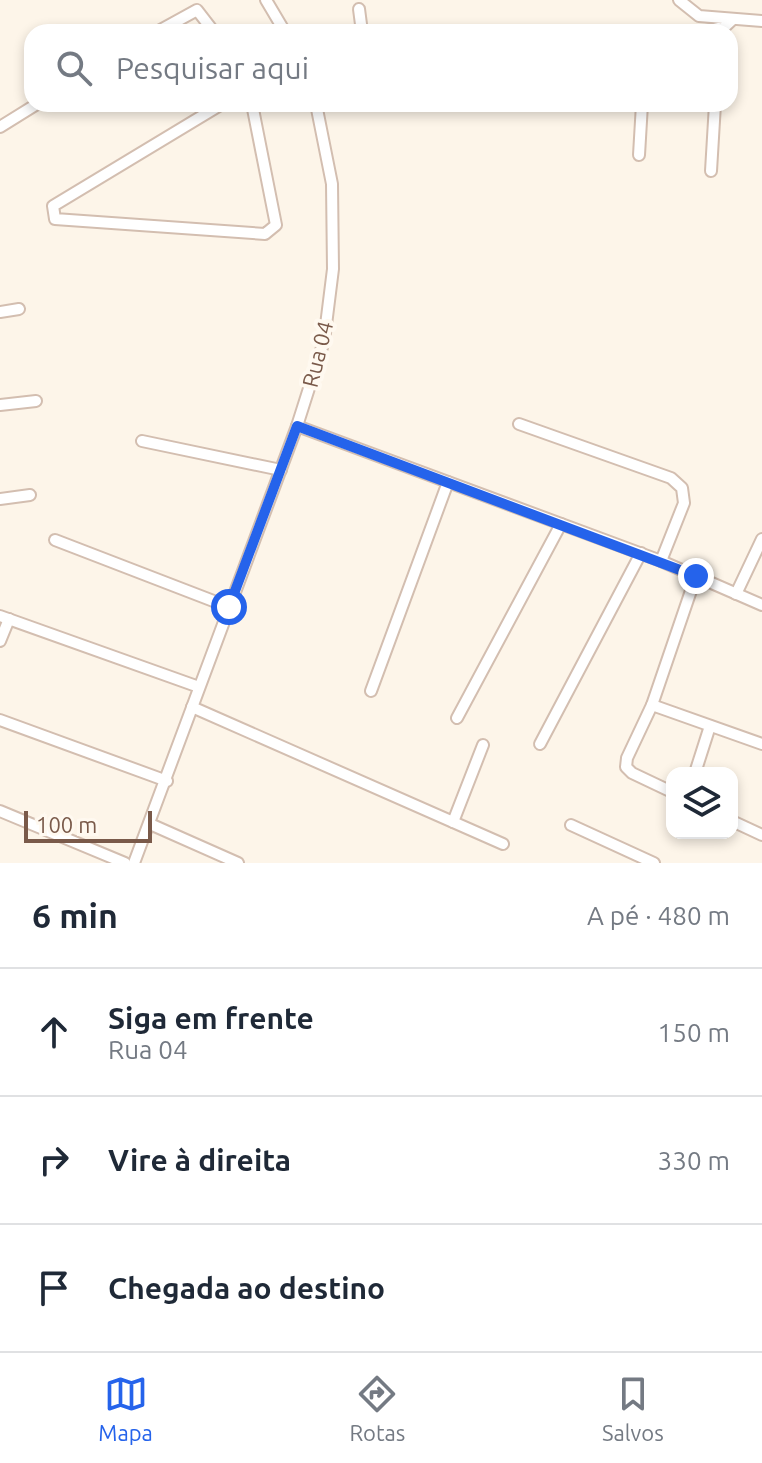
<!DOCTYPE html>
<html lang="pt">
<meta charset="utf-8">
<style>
:root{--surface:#fff;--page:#f6f6f7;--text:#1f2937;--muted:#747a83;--line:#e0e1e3;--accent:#2563eb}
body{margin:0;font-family:Ubuntu,sans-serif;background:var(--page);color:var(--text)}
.controls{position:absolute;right:24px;bottom:24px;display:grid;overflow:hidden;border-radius:16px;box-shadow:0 4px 12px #0003}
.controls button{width:72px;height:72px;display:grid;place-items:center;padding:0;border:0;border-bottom:2px solid var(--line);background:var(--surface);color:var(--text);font:40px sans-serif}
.scale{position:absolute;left:24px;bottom:20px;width:128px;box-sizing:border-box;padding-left:8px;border:4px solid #7a5a4a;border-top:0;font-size:22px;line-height:28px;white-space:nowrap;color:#7a5a4a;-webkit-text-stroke:6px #fff9f0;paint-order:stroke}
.stop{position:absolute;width:24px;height:24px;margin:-18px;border:6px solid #2563eb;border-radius:50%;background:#fff}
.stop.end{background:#2563eb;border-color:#fff;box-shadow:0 2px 8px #0008}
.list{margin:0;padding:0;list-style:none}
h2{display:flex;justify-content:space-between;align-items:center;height:104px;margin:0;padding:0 32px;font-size:34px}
h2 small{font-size:26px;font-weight:400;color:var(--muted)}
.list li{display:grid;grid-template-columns:52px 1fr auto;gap:24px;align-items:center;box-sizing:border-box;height:128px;padding:0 32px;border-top:2px solid var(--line)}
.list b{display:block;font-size:30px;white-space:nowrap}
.list p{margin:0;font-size:26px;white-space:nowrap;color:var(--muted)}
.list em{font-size:26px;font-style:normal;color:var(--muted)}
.icon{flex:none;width:44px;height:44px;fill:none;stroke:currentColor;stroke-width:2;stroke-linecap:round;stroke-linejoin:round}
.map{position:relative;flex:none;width:762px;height:863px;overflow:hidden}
.search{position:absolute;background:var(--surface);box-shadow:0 4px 12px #0003;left:24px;right:24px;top:24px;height:88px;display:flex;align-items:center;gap:20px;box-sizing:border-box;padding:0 28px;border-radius:24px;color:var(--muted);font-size:30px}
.sheet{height:488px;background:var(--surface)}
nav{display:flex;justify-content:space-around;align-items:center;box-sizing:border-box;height:112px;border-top:2px solid var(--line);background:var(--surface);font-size:22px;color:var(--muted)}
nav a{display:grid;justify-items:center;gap:4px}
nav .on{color:var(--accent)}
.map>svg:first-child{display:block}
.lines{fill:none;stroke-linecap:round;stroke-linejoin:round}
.minor-casing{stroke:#d3beb0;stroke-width:14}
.minor{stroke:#fff;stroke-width:10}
.route{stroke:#2563eb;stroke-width:10}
.labels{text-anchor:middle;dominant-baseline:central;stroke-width:8;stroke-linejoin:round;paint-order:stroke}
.street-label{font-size:22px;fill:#7a5a4a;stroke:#fff9f0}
</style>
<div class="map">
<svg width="762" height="863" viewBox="0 0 762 863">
<rect width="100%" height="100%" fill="#fdf5e9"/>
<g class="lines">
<defs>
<g id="minor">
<path d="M266 0 285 32"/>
<path d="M679 0 699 16 762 21"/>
<path d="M359 9 362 32"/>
<path d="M157 32 197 10 214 32"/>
<path d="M701 32 719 28"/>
<path d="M719 32 733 19"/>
<path d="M222 104 53 206 55 219 265 234 276 225 252 104"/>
<path d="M0 127 37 104"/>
<path d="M639 155 642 104"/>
<path d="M711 171 715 104"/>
<path d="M0 312 19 309"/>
<path d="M0 405 36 401"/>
<path d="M519 424 671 478 682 488 684 503 661 561"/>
<path d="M297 426 661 561 762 605"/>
<path d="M142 441 281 470"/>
<path d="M0 499 30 495"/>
<path d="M55 540 229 607"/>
<path d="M736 594 762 539"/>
<path d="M0 616 199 687"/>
<path d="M0 641 9 619"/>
<path d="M371 691 448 482"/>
<path d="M652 705 762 744"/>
<path d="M192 707 503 844"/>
<path d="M457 718 561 524"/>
<path d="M0 720 167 781"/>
<path d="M540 744 641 553"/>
<path d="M695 773 710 726"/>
<path d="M672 792 632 773 626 767 627 758 652 705 696 576"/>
<path d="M0 811 125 863"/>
<path d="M732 821 762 835"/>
<path d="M453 822 483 745"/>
<path d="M150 824 238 863"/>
<path d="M571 825 654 863"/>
<path d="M134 863 297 426 324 341 333 269 332 184 316 104"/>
</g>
</defs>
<use href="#minor" class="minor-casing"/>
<use href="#minor" class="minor"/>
</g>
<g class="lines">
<path class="route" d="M229 607 297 426 696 576"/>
</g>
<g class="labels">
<g class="street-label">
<text transform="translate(317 354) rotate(-76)">Rua 04</text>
</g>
</g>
</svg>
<div class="controls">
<button><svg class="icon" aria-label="layers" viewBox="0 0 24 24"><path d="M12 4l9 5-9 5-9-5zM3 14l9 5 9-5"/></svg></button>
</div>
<div class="scale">100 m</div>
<div class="stop" style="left:229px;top:607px"></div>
<div class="stop end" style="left:696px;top:576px"></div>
<div class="search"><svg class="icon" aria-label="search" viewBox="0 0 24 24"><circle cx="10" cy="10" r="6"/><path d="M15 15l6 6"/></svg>Pesquisar aqui</div>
</div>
<section class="sheet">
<h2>6 min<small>A pé · 480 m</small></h2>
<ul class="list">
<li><svg class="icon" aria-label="ahead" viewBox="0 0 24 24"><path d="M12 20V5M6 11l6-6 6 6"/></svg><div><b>Siga em frente</b><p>Rua 04</p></div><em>150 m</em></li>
<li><svg class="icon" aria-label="right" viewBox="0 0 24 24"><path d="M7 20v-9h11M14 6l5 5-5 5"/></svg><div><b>Vire à direita</b></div><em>330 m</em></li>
<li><svg class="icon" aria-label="arrive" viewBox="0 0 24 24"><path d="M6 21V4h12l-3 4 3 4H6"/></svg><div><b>Chegada ao destino</b></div></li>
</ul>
</section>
<nav>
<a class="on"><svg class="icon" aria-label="map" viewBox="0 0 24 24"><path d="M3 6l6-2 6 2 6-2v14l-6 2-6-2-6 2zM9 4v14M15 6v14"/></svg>Mapa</a>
<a><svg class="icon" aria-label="directions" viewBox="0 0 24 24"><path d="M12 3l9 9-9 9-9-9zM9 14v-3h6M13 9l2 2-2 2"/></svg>Rotas</a>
<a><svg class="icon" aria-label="saved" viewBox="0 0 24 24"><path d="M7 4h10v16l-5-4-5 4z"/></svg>Salvos</a>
</nav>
